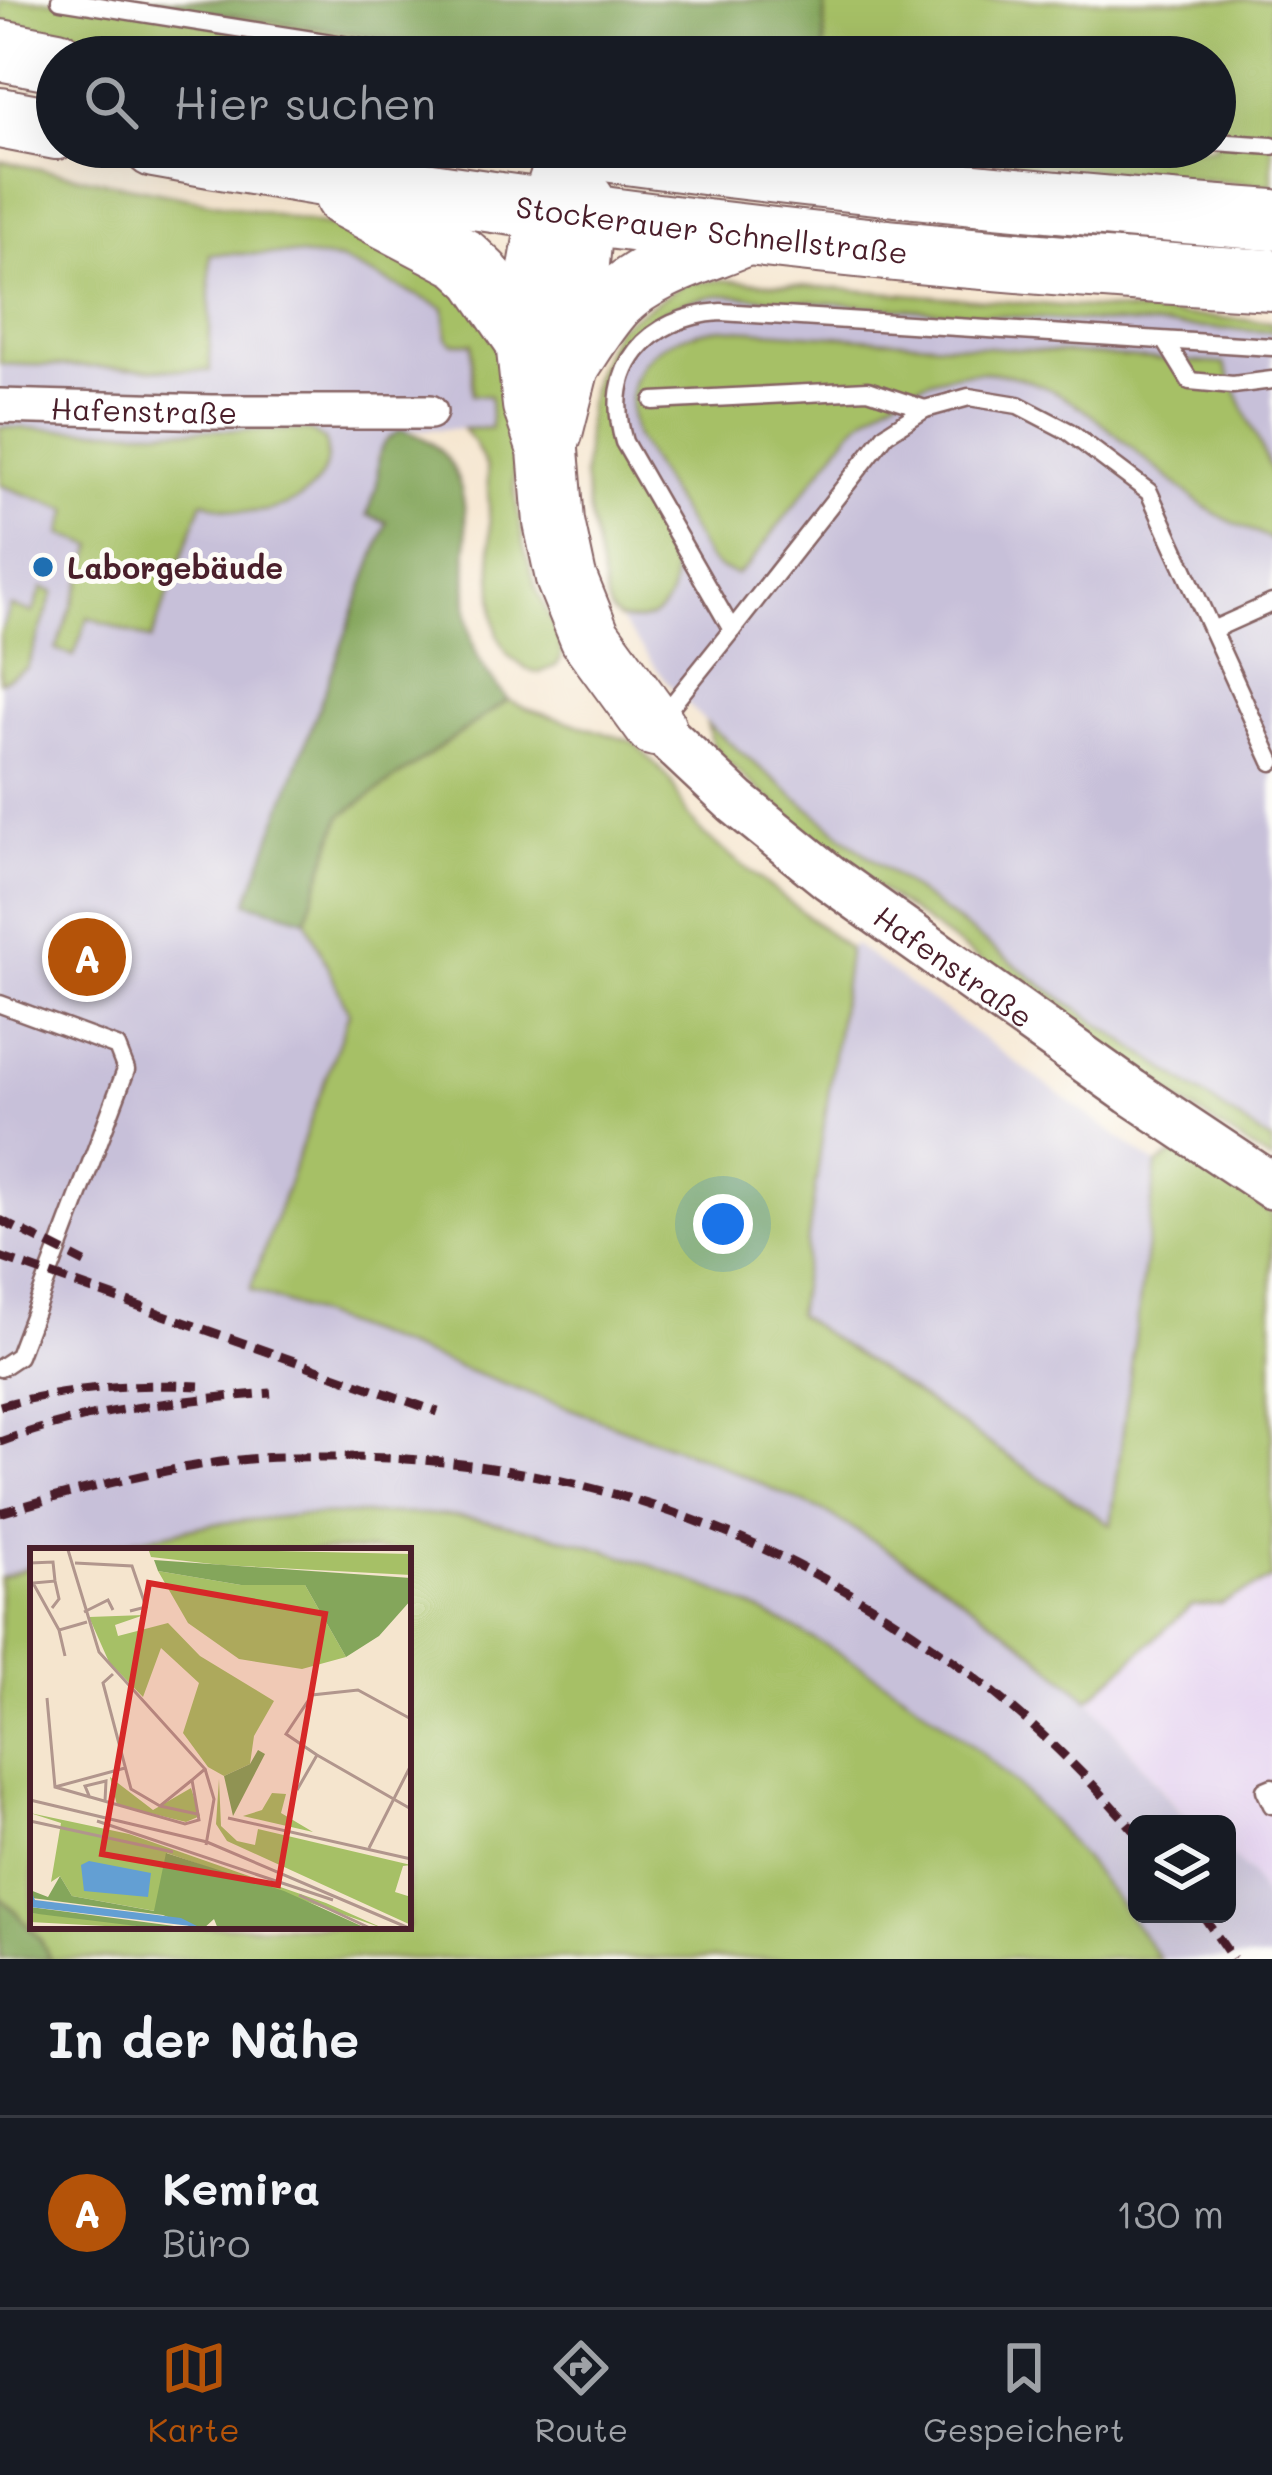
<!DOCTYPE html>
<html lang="de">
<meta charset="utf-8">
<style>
:root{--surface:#171b24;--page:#20242c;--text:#f1f3f6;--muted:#9ea1a6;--line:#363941;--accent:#b45309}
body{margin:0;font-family:Mali,sans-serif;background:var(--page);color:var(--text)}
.controls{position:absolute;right:36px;bottom:36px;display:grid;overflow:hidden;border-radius:18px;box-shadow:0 12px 48px #0002}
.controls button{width:108px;height:108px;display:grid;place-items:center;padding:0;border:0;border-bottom:3px solid var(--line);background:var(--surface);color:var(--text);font:60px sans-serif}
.you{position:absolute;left:723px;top:1224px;width:42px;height:42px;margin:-30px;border:9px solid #fff;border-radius:50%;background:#1a73e8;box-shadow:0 0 0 18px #1a73e833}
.badge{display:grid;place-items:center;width:78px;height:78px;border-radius:50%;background:var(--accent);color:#fff;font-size:39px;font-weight:700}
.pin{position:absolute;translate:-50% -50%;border:6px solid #fff;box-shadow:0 3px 12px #0006}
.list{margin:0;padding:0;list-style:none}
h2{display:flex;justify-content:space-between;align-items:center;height:156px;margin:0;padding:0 48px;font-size:51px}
h2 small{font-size:39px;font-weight:400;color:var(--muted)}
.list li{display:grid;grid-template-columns:78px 1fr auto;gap:36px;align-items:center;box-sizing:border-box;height:192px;padding:0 48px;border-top:3px solid var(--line)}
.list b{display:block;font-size:45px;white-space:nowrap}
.list p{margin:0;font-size:39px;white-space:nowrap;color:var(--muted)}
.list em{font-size:39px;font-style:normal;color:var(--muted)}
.icon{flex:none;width:66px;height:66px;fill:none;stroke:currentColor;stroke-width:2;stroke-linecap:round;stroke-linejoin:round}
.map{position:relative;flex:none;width:1272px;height:1959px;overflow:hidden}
.search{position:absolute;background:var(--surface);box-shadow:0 12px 48px #0002;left:36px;right:36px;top:36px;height:132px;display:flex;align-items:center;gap:30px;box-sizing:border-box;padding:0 42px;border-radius:66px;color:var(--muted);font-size:45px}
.sheet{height:348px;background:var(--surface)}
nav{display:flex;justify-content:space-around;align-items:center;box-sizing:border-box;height:168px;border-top:3px solid var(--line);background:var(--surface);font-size:33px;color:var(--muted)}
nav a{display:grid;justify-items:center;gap:6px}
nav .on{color:var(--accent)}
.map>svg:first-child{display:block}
.built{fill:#e5d3f1}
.industrial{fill:#c7c0d9}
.green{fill:#a6c066;stroke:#787048;stroke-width:3}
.forest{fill:#84a65b;stroke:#676243;stroke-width:3}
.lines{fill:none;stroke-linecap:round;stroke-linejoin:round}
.lane-casing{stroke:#866464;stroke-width:21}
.street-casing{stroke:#866464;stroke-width:38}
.secondary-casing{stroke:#866464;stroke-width:50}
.highway-casing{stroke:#866464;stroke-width:64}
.lane{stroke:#fff;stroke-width:16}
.street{stroke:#fff;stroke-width:33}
.secondary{stroke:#fff;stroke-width:45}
.highway{stroke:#fff;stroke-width:60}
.rail{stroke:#4a1f2b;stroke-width:9;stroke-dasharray:18 9;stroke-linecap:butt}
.poi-dot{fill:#1f6fb2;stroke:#fdfcf7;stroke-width:4.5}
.labels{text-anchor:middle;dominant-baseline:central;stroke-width:10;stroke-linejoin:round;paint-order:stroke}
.street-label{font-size:30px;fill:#4a1f2b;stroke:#fdfcf7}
.poi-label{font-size:30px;font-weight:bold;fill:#4a1f2b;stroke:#fdfcf7;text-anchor:start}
.inset-road{fill:none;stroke:#b1968d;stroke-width:3}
.view{fill:#d62828;fill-opacity:0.15;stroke:#d62828;stroke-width:6}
.inset-edge{fill:none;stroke:#4a1f2b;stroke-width:6}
</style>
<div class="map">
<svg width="1272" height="1959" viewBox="0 0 1272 1959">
<rect width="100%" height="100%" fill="#fdfcf7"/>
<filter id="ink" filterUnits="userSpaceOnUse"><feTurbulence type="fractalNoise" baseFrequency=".00833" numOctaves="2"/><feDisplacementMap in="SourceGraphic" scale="24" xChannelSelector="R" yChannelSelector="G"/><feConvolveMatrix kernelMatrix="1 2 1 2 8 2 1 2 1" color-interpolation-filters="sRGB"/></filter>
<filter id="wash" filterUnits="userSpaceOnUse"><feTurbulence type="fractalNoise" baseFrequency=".004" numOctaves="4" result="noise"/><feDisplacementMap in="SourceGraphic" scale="48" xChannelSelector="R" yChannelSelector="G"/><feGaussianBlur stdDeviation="2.7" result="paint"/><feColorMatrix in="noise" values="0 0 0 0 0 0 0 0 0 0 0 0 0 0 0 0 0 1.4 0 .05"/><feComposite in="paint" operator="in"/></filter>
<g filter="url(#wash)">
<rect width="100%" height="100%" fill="#f5e5ce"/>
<path class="built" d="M1272 1579V1911L1250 1873 1227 1853V1824H1195L1179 1810 1089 1699 1191 1606 1221 1604Z"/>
<g class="industrial">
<path d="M209 254H290L340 260 444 308V332L452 343 472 342V394L490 395 491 428 401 430 385 439 377 455V487L368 514 387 522 247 901 306 919 349 1013 250 1290 703 1458 827 1513 939 1580 1019 1640 1089 1699 1178 1810 1195 1824H1137V1914H1227V1853L1250 1873 1272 1911V1959H1160L1116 1898 1060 1831 1007 1776 949 1728 890 1686 821 1642 727 1595 630 1558 551 1536 471 1518 300 1515 212 1524 83 1551H33V1566L0 1578V364L209 371Z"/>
<path d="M722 295 1043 319 1272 332V1142L1045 987 855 846 707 724 667 682 619 619 630 621 666 542 611 447 605 423V402L612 372 628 340 658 313 696 297Z"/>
<path d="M853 944 1157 1165 1113 1525 796 1315 849 949Z"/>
</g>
<g class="green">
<path d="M0 0H123L341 31 493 57H199L0 21Z"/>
<path d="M825 0H1272V186L828 147H1215V57H824Z"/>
<path d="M0 161 379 235 488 313 514 423V486L524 547 536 587 561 642V659L556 666 539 673 526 669 508 655 498 636 494 615 487 468 474 442 463 429 491 428 490 396 472 395V343H452L447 338 444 308 340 260 290 254H210V371L0 364Z"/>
<path d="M723 280 1272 322V332L1043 319 722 295C669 300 627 325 611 377 606 392 603 408 605 423 612 474 705 560 662 609 651 622 635 622 619 619L611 612 606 599 589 513 584 477 588 408 595 376 616 327 686 283Z"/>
<path d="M722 328 1224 364 1272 472V540C1253 531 1231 523 1213 512 1195 501 1178 485 1161 472 1127 445 1088 407 1049 389 976 354 910 377 853 428L748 566 736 575 719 568 708 559 636 437C615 367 657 335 722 328Z"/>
<path d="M0 427 68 430H308L325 440C338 486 288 513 248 512 232 512 218 506 203 501L151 640 88 617 74 656 56 650 94 546 61 534 69 510 0 485Z"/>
<path d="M42 588 54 592 27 668 0 682V635L11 606 33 613Z"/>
<path d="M508 700 527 709 634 742 671 781 687 814 704 835 849 949 797 1315 1111 1525 1157 1165 1179 1151 1272 1213V1579L1221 1604 1191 1606 1089 1699 1019 1640 939 1581 827 1513 703 1458 250 1290 349 1013 306 919 341 816Z"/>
<path d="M707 724 855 846 1045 987 1272 1142V1162L1145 1078 844 864 721 757 712 743Z"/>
<path d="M300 1515C357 1515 417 1510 473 1519 657 1547 873 1649 1008 1777 1066 1831 1113 1895 1160 1959H50L40 1939 0 1896V1578L33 1566V1926H408V1551H83L212 1524Z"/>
</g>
<g class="forest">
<path d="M123 0H825L824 57H493L341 31Z"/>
<path d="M401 430C495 452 455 566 471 635 476 661 492 680 508 700L341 816 306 919 247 902 387 522 367 515C371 505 375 494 377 484 380 456 373 446 401 430Z"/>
<path d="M0 1896 40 1939 50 1959H0Z"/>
</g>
</g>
<g filter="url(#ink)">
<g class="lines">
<defs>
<g id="lane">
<path d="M60 0 420 57"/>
<path d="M1215 142 1272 146"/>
<path d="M1166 342 1190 381 1233 385 1272 380"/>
<path d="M653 401 868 390 925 409"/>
<path d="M732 630 886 434 925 409 969 397 1018 405 1068 431 1149 492 1272 762"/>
<path d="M1212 630 1272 603"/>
<path d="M663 716 732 630 624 442C602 367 647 317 721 312L1272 347"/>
<path d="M0 1004 117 1047 126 1070 18 1356 0 1368"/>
<path d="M1272 1787 1265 1790 1272 1805"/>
</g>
<g id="street">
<path id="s1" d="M0 406 211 412H430"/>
</g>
<g id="secondary">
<path id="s2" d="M655 726 736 802 830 878 1131 1092 1272 1186"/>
</g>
<g id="highway">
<path d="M0 50 57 61"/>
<path d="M0 118 57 129"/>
<path id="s3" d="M154 147C524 214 897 259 1272 280"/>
<path d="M577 147C808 180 1040 202 1272 220"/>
<path d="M562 173 549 212 526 341 533 405 548 450 554 522 566 578 590 637 655 726"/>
<path d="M345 197 463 259 481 276 526 341"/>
<path d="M572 361C586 340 599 318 616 300 648 268 700 254 741 237"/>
<path d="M552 433 569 366 585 202"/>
</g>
</defs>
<use href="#lane" class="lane-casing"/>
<use href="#street" class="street-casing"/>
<use href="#secondary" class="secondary-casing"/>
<use href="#highway" class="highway-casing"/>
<use href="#lane" class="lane"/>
<use href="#street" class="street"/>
<use href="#secondary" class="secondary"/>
<use href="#highway" class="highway"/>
<g class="rail">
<path d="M0 1220 85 1263"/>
<path d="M0 1257 438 1412"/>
<path d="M0 1406C65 1388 132 1383 199 1386"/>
<path d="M0 1442C86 1410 180 1400 271 1393"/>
<path d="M0 1513C82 1489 163 1467 249 1459 279 1456 310 1457 340 1457 650 1456 938 1598 1137 1834"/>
<path d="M1202 1914 1233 1959"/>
</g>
</g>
</g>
<circle class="poi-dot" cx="43" cy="567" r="12"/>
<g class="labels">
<g class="street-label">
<text stroke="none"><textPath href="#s3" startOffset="564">Stockerauer Schnellstraße</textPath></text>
<text stroke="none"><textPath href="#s1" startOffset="144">Hafenstraße</textPath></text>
<text stroke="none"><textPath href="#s2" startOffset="384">Hafenstraße</textPath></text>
</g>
<g class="poi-label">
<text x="67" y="567">Laborgebäude</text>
</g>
</g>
<g transform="translate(30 1548)">
<rect width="381" height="381" fill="#f5e5ce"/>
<path d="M118 0 381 6V27L191 17 121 9ZM128 23 211 37H275L316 109 272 121 209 111 158 75ZM114 67 85 77 88 88 138 75 170 108 244 153 224 188 220 216 194 228 178 219 153 185 169 135 131 100 113 149 79 114 59 69ZM80 229 123 262 161 240 170 268 156 274 87 257ZM189 231 191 278 207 293 225 297 228 281 381 317 373 318 365 344 381 349V377L197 293 186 276ZM242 245 256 246 251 265 283 284 213 268 232 262ZM0 265 99 286 296 355 355 381 137 305 125 363 42 348 30 328 21 334 31 275ZM0 365 40 368 131 381 0 374Z" fill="#a6c066"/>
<path d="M124 12 381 30V52L349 88 316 109 275 37H211L128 23ZM228 202 235 206 203 268 194 228 220 216ZM136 305 254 343 338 381H188L184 371 173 381H131L0 365V359L167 381 133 367 2 350 0 342 18 349 30 328 42 348 124 363Z" fill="#84a65b"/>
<path d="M59 313 121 325 118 349 54 343 51 317ZM0 341 5 352 151 370 169 379 0 359Z" fill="#639fd3"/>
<path class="inset-road" d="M0 15 23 14 25 33M45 15 102 18 116 59 100 63M22 60 29 51 25 33 3 35 29 82M54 64 78 52 83 62M35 108 29 82 57 74M83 126 73 135 101 241 130 258 162 232M17 150 25 239 155 276 169 272 162 232 175 221 69 104 38 2M287 207 256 186 282 147 328 142 381 171M175 221 184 251 176 297M25 239 95 220M267 242 287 207 381 261M60 250 55 238 76 233 75 253M0 252 177 294 381 381M130 258 167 266M198 270 381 311M0 273 143 304M67 273 303 352M339 300 381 217M269 347 342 381"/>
<path class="view" d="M119 35 295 66 248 337 72 306Z"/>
<rect width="381" height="381" class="inset-edge"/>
</g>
</svg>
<div class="controls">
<button><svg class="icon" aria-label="layers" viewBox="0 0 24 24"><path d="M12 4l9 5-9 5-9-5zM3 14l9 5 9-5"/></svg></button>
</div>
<div class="you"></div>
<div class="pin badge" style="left:87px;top:957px">A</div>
<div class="search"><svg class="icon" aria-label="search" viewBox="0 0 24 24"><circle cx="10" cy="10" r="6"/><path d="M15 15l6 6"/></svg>Hier suchen</div>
</div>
<section class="sheet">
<h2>In der Nähe<small></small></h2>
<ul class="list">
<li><span class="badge">A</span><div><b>Kemira</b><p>Büro</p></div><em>130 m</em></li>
</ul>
</section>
<nav>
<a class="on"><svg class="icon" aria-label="map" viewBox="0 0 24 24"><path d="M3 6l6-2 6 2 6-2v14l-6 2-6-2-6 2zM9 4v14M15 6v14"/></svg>Karte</a>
<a><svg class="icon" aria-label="directions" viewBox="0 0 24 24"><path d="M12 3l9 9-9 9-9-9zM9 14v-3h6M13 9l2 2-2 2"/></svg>Route</a>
<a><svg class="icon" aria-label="saved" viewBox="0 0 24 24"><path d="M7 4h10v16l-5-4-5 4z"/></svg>Gespeichert</a>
</nav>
